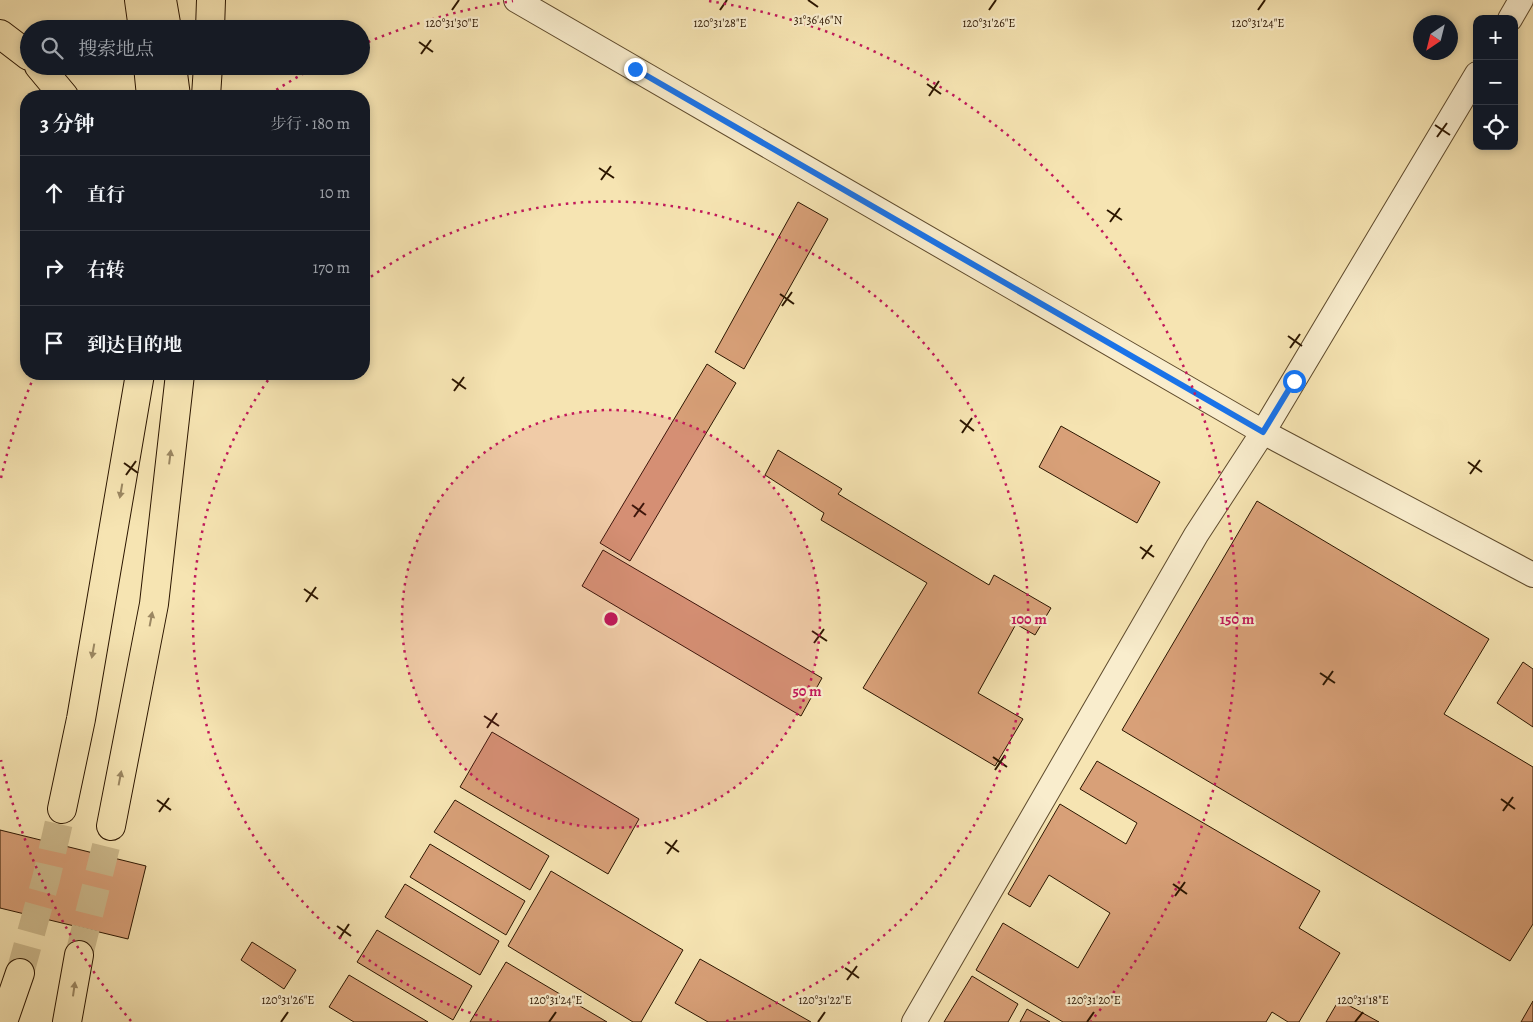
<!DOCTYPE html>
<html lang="zh">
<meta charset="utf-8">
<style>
:root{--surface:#171b24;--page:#242831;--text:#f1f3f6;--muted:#9ea1a6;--line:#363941}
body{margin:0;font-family:Alegreya,"Noto Serif SC",serif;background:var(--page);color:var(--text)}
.controls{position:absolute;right:15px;top:15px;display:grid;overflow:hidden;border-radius:10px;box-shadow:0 2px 8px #0003}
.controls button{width:45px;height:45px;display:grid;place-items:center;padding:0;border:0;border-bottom:1px solid var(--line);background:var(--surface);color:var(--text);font:25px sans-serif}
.compass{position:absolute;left:1413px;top:15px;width:45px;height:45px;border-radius:50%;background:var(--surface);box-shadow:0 2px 8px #0003;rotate:215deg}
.stop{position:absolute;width:15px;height:15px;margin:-11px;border:4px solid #1a73e8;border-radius:50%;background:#fff}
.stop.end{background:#1a73e8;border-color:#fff;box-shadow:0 1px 5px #0008}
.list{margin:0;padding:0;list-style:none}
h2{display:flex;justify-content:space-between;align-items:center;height:65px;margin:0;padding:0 20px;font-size:21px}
h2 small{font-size:16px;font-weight:400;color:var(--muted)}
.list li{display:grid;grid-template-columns:32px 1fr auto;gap:15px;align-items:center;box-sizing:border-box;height:75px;padding:0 20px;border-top:1px solid var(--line)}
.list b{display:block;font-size:19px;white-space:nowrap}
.list em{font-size:16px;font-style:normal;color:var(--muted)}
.icon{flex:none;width:28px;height:28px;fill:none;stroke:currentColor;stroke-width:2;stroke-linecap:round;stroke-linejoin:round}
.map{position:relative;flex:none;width:1533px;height:1022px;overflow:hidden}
.search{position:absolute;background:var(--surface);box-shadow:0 2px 8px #0003;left:20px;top:20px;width:350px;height:55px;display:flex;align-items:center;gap:12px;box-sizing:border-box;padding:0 18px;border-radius:28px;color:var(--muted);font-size:19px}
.panel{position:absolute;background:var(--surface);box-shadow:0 2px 8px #0003;left:20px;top:90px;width:350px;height:290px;border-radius:20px}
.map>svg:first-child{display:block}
.building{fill:#d8a078;stroke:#2c1600}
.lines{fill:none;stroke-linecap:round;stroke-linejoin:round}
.highway-tunnel{stroke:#cebb8e;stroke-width:28;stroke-dasharray:28 14;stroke-linecap:butt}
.street-casing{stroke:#5e4a2c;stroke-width:26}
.highway-casing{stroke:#2c1600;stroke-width:30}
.street{stroke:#f9edcd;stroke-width:24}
.highway{stroke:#f6e4b2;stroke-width:28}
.oneway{fill:#9b8762}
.route{stroke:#1a73e8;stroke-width:6}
.ticks{fill:none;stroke:#2c1600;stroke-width:2}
.ring{fill:none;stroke:#c2185b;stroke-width:2.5;stroke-dasharray:2.5 5}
.ticks-label{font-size:12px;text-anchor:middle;fill:#2c1600;stroke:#f9edcd;stroke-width:4.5;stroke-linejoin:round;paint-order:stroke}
.centre{fill:#c2185b;stroke:#f9edcd;stroke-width:2.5}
.ring-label{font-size:15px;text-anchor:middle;font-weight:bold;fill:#c2185b;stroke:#f9edcd;stroke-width:4.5;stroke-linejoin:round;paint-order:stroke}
</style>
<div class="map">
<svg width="1533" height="1022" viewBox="0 0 1533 1022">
<rect width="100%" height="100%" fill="#f6e4b2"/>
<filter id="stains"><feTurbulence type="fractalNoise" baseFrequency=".004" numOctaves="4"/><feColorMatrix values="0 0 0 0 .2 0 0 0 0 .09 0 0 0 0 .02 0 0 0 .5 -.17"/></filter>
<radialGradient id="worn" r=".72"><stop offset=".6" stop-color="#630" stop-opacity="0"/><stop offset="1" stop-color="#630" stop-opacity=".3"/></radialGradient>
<g class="building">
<path d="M798 202 828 219 744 369 715 352Z"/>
<path d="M707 364 736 383 630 561 600 543Z"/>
<path d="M1061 426 1160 482 1137 523 1039 467Z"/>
<path d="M778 450 842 489 838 494 989 585 994 575 1051 608 1035 635 1016 624 978 693 1023 719 995 766 863 688 927 583 821 520 824 513 765 475Z"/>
<path d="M1257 501 1489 639 1444 714 1533 767V924L1510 961 1122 730Z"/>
<path d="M603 550 822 678 801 716 582 586Z"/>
<path d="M1523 662 1533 669V727L1497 703Z"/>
<path d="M492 732 639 819 608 874 460 787Z"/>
<path d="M1097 761 1320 891 1299 928 1340 953 1299 1022H1288L1272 1012 1266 1022H1063L976 970 1003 923 1078 968 1110 913 1049 875 1030 907 1008 894 1060 804 1126 844 1137 823 1080 789Z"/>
<path d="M455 800 549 856 530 890 434 832Z"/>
<path d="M0 830 146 866 128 939 0 908Z"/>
<path d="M430 844 525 901 506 935 410 877Z"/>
<path d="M551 871 683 950 641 1022H633L508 946Z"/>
<path d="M405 884 499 941 480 975 385 917Z"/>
<path d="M377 930 472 986 453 1020 357 962Z"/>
<path d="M252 942 296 970 284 989 241 960Z"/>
<path d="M700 959 811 1022H708L675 1003Z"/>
<path d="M506 962 607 1022H470Z"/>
<path d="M349 975 428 1022H354L329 1007Z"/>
<path d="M972 976 1018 1004 1008 1022H944Z"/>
<path d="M1339 1000 1379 1022H1326Z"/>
<path d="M1533 1001V1022H1521Z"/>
<path d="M1027 1009 1050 1022H1020Z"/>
</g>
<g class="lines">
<g class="highway-tunnel">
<path d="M79 955 111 826"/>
<path d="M20 973 46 879 62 809"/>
</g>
<defs>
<g id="street">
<path d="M516 0 1263 432 1533 575"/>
<path d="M1510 19 1521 0"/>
<path d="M914 1022 1196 535 1263 432 1477 74"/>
</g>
<g id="highway">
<path d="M139 0 143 29"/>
<path d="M162 0 167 29"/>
<path d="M210 29 211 0"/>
<path d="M0 34 29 56"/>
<path d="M39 66 64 96"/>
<path d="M148 66 151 96"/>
<path d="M172 66 176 96"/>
<path d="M206 96 208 66"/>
<path d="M62 809 81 719 140 374"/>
<path d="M111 826 154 604 180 374"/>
<path d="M3 1022 20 973"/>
<path d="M67 1022 79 955"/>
</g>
</defs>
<use href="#street" class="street-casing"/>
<use href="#highway" class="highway-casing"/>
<use href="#street" class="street"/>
<use href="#highway" class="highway"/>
</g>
<defs><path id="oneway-solid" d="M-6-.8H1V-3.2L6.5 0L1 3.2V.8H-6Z" transform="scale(1.25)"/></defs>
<g class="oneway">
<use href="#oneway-solid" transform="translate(170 457) rotate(-83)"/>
<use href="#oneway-solid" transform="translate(121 491) rotate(100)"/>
<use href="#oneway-solid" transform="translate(151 619) rotate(-79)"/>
<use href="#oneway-solid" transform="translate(93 651) rotate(100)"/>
<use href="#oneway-solid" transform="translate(120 778) rotate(-79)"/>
<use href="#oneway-solid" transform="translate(74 989) rotate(-82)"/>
</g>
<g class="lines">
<path class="route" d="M635 69 1263 432 1294 381"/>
</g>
<path class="ticks" d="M808 0 818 7M452 10 459 0M720 10 727 0M989 10 996 0M1258 10 1265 0M419 42 433 52M421 54 431 40M927 84 941 94M929 96 939 81M1435 125 1450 135M1437 137 1447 123M599 168 614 178M601 180 611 166M1107 210 1122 220M1110 222 1120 208M780 294 794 304M782 306 792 292M1288 336 1302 346M1290 348 1300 334M452 379 466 389M454 391 464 377M960 420 974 431M962 433 972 418M1468 462 1482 472M124 463 138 473M1470 474 1480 460M126 475 136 461M632 505 646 515M634 517 644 503M1140 547 1154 557M1142 559 1152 545M304 589 318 599M306 602 316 587M812 631 827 641M814 643 824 629M1320 673 1335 683M1323 685 1333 671M484 716 499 726M487 728 497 713M993 757 1007 767M995 770 1005 755M1501 799 1515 809M157 800 171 810M1503 811 1513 797M159 812 169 798M665 842 679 852M667 854 677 840M1173 884 1187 894M1175 896 1185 882M337 926 351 936M339 939 349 924M845 968 859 978M847 980 857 966M281 1022 288 1012M549 1022 556 1012M818 1022 825 1012M1087 1022 1094 1012M1355 1022 1363 1012"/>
<circle cx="611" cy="619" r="209" fill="#c2185b" fill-opacity=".12"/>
<g class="ring">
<circle cx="611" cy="619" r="209"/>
<path d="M499 1022A418 418 0 0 1 271 376M365 281A418 418 0 1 1 723 1022"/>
<path d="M131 1021A626 626 0 0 1 1 760M1 478A626 626 0 0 1 35 374M270 94A626 626 0 0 1 317 66M361 45A626 626 0 0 1 513 1M709 1A626 626 0 0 1 1091 1021"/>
</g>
<g class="ticks-label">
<text x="818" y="24">31°36'46"N</text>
<text x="452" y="27">120°31'30"E</text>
<text x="720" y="27">120°31'28"E</text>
<text x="989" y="27">120°31'26"E</text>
<text x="1258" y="27">120°31'24"E</text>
<text x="288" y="1004">120°31'26"E</text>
<text x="556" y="1004">120°31'24"E</text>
<text x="825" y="1004">120°31'22"E</text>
<text x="1094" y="1004">120°31'20"E</text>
<text x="1363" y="1004">120°31'18"E</text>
</g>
<circle cx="611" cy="619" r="8" class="centre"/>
<g class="ring-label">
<text x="1029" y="624">100 m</text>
<text x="1237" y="624">150 m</text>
<text x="807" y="696">50 m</text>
</g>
<rect width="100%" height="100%" filter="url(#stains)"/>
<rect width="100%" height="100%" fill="url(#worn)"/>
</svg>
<div class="controls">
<button>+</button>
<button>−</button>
<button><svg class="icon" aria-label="locate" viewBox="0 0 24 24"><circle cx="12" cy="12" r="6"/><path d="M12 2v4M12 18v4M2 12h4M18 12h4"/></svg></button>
</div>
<svg class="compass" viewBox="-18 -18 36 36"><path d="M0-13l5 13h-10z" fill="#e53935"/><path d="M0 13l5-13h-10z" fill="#9ea1a6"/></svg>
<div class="stop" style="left:1294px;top:381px"></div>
<div class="stop end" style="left:635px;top:69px"></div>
<div class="search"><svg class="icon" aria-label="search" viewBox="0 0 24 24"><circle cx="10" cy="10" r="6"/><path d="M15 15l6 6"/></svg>搜索地点</div>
<section class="panel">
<h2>3 分钟<small>步行 · 180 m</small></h2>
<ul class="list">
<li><svg class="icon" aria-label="ahead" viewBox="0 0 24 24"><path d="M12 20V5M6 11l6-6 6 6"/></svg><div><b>直行</b></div><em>10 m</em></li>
<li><svg class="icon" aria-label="right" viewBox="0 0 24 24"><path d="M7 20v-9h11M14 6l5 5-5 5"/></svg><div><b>右转</b></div><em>170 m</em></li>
<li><svg class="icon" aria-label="arrive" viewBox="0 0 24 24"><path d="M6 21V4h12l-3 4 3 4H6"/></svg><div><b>到达目的地</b></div></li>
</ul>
</section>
</div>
